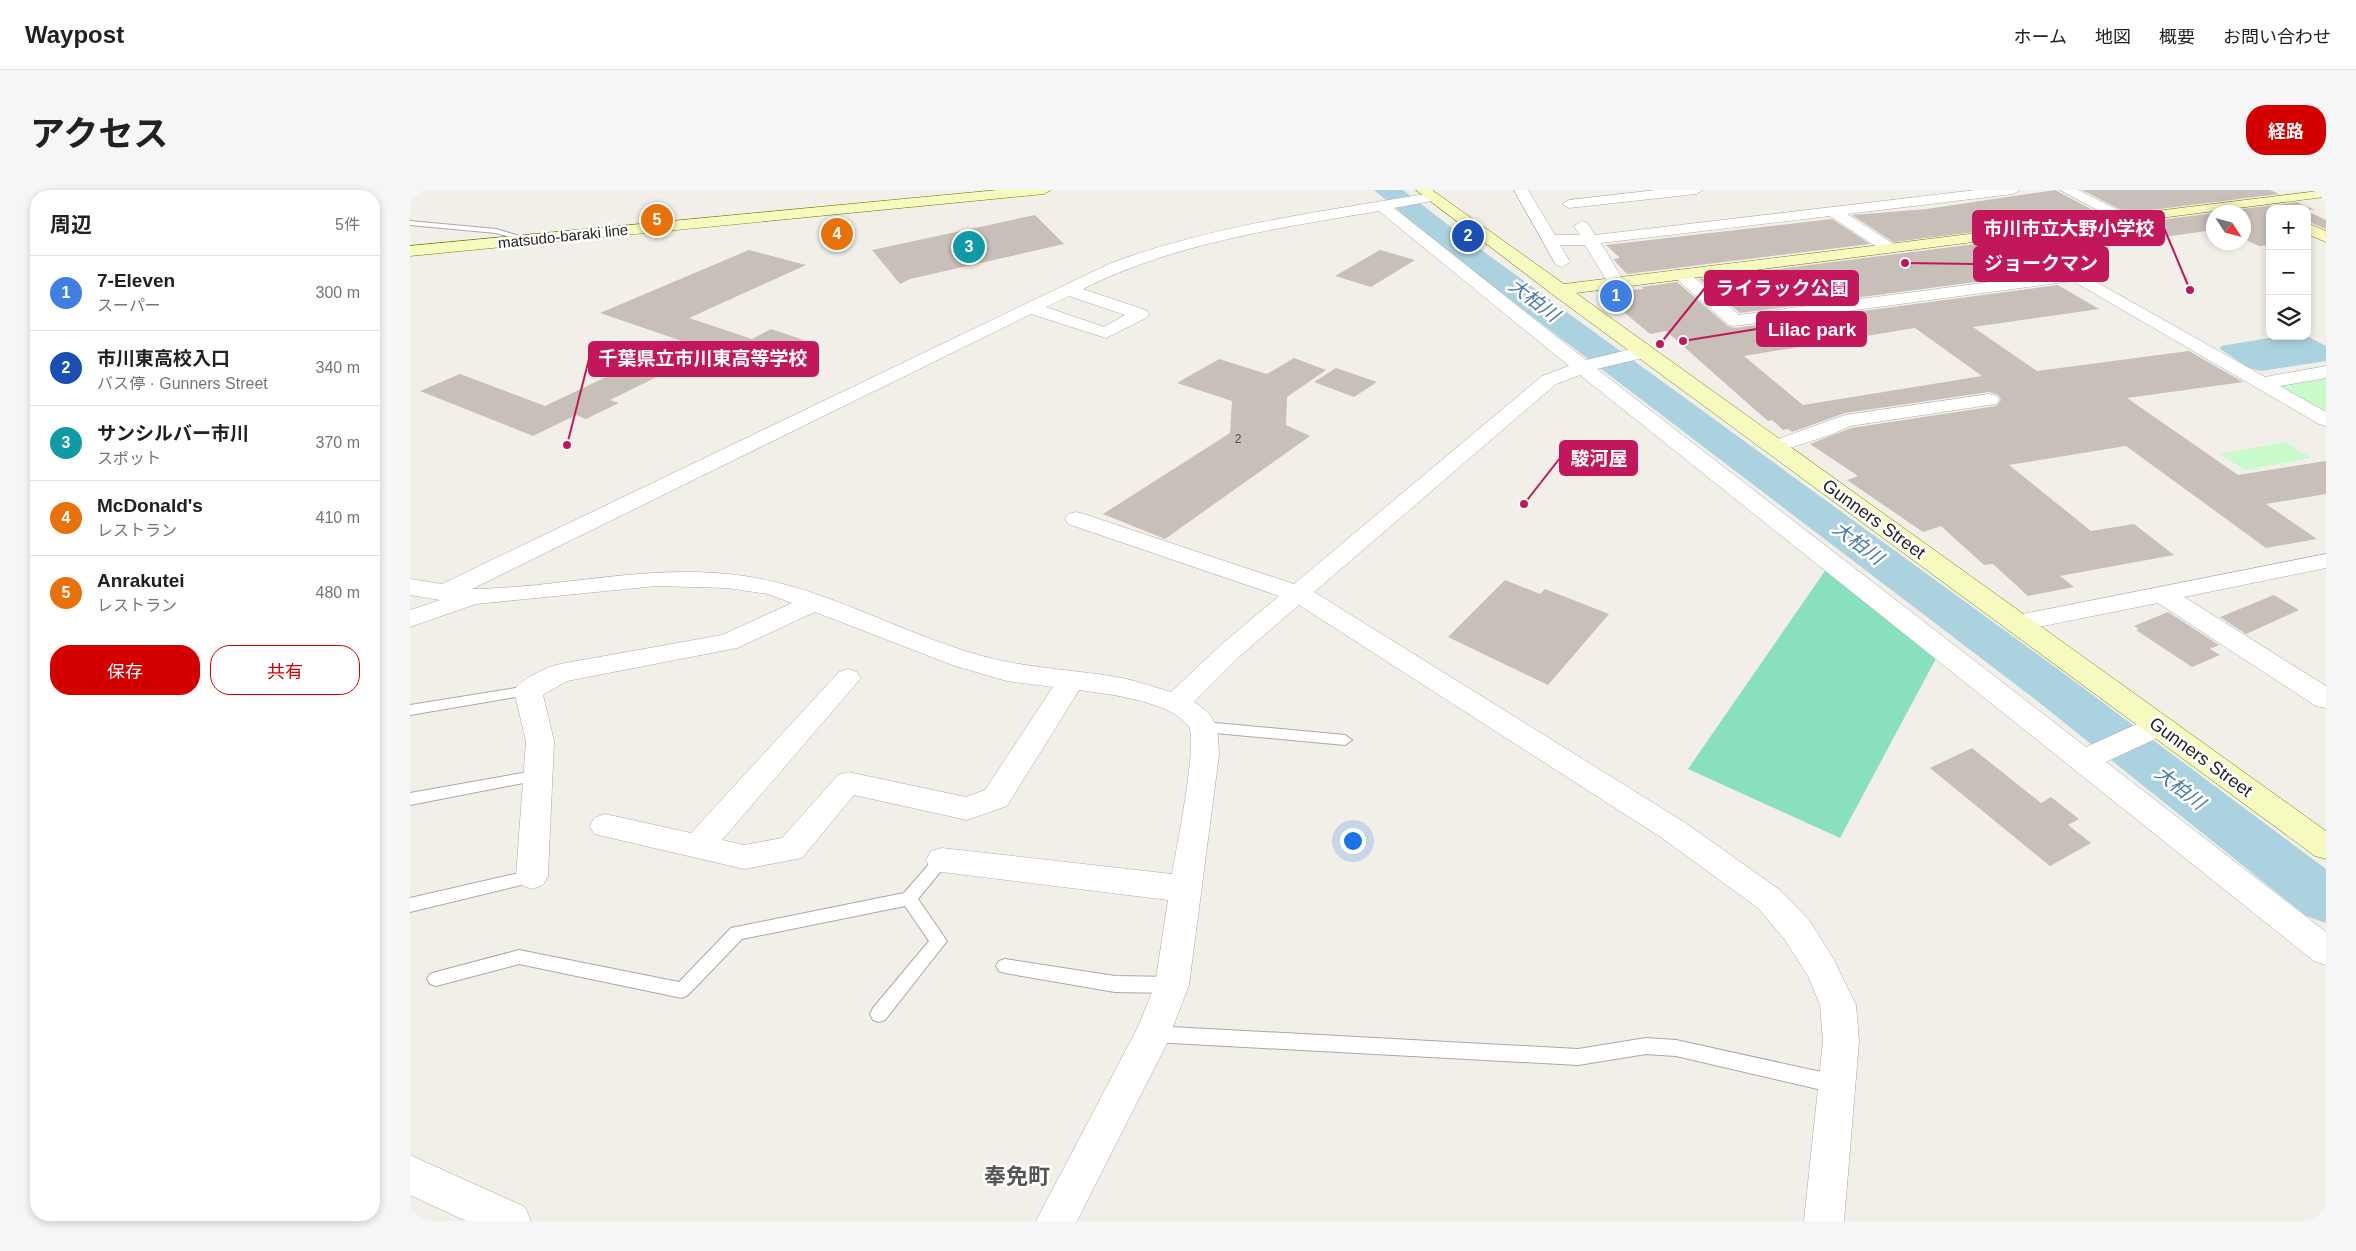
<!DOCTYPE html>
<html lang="ja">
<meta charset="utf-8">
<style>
:root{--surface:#fff;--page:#f6f6f6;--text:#202124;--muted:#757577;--line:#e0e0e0;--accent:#d40000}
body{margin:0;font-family:Arial,"Noto Sans JP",sans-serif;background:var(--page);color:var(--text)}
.controls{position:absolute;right:15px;top:15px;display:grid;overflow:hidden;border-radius:10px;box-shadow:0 2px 8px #0003}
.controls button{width:45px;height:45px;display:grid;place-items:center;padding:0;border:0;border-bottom:1px solid var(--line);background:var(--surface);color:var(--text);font:25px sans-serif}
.compass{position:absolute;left:1796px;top:15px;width:45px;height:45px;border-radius:50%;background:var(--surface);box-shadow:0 2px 8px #0003;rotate:126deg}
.you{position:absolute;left:942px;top:650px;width:18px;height:18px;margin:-12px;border:4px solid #fff;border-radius:50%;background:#1a73e8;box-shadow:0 0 0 8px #1a73e833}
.badge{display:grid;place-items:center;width:32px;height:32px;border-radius:50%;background:var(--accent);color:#fff;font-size:16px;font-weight:700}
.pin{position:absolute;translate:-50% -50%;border:2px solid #fff;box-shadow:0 1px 5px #0006}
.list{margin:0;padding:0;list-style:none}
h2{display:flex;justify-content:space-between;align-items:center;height:65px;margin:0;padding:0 20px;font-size:21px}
h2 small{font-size:16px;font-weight:400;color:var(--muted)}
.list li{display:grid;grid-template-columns:32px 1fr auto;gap:15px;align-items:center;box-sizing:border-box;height:75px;padding:0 20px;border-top:1px solid var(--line)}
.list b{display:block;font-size:19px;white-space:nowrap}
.list p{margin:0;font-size:16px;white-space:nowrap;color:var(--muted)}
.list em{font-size:16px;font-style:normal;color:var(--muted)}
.actions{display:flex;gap:10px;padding:15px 20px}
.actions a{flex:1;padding:11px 0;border:1px solid var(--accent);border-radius:20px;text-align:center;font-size:18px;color:var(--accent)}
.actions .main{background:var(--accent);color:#fff}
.icon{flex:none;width:28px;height:28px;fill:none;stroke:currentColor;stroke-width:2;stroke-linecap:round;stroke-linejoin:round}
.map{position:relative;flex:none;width:1916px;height:1031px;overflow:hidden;border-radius:20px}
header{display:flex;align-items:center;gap:30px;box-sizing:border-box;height:70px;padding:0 25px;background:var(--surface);border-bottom:1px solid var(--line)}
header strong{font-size:24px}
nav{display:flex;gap:28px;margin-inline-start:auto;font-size:18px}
.intro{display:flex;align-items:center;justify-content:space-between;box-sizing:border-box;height:120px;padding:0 30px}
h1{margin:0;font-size:35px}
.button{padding:12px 22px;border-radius:20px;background:var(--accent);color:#fff;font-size:18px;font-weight:700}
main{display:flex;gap:30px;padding:0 30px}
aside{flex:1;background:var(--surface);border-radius:20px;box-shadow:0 2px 8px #0003}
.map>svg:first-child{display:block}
.park{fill:#c8facc}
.pitch{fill:#88e0be}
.water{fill:#aad3df}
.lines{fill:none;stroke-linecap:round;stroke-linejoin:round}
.river{fill:#aad3df;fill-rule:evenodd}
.building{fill:#c7bfb8;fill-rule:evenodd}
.lane-casing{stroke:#a9a9a9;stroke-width:2}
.street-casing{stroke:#a9a9a9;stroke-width:1}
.secondary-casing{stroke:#707d05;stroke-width:1}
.lane{fill:#fff;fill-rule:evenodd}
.street{fill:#fff;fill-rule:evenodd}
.secondary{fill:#f7fabf;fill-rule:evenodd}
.labels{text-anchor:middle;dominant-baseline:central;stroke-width:5;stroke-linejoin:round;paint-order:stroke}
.far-number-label{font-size:12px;fill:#4b4948}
.far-street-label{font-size:15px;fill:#222;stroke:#fff}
.street-label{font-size:18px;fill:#222;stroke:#fff}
.water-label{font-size:19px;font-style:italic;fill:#4a7aab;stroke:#fff}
.near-neighbourhood-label{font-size:22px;font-weight:bold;fill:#555;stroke:#fff}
.leader{fill:none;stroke:#c2185b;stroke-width:2}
.callout-dot{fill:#c2185b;stroke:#fff;stroke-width:2}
.callout{fill:#c2185b;stroke:#c2185b;stroke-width:2}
.callout-label{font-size:19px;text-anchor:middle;font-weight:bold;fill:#fff}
</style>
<header>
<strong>Waypost</strong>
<nav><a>ホーム</a><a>地図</a><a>概要</a><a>お問い合わせ</a></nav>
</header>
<div class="intro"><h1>アクセス</h1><a class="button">経路</a></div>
<main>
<aside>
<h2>周辺<small>5件</small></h2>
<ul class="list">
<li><span class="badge" style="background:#3f7fe0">1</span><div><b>7-Eleven</b><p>スーパー</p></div><em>300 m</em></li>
<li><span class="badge" style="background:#1a4fb4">2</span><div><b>市川東高校入口</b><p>バス停 · Gunners Street</p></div><em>340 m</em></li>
<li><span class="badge" style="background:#0f9aa8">3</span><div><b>サンシルバー市川</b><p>スポット</p></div><em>370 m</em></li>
<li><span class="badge" style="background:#e8710a">4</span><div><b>McDonald's</b><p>レストラン</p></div><em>410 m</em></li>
<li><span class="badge" style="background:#e8710a">5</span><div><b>Anrakutei</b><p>レストラン</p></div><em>480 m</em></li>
</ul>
<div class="actions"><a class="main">保存</a><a>共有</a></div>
</aside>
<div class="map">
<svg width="1916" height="1031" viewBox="0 0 1916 1031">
<rect width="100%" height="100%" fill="#f2efe9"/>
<g class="park">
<path d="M1916 188V223L1869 196Z"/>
<path d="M1875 252 1901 268 1835 280 1810 264Z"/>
</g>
<path class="pitch" d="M1417 378 1530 461 1430 648 1278 579Z"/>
<path class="water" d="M1871 146H1897L1916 156V171L1851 181 1839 178 1810 159 1811 156Z"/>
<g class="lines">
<path class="river" d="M964 0H993L1055 48 1660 488 1916 679V733L1896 726 1626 510 1035 60Z"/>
</g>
<g class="building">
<path d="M1645 0 1694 26 1483 52 1442 25 1517 19Z"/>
<path d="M1672 0H1860L1869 4 1717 23Z"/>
<path d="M1887 12 1905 20 1860 19V55L1849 56 1834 49V22H1808Z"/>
<path d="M1897 21 1916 30V39L1897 31Z"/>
<path d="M1804 23V40L1638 63 1611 48Z"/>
<path d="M625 25 654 54 500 89 490 94 462 60Z"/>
<path d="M1422 29 1460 54 1217 84 1203 69 1210 68 1196 55Z"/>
<path d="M1589 51 1642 82 1330 123 1289 89Z"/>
<path d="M339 60 396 75 279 128 342 149 361 139 394 150 345 175 310 164 276 180 267 177 200 210 209 213 176 229 166 225 123 246 10 201 50 184 135 216 272 151 190 123Z"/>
<path d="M970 60 1005 70 961 97 925 86Z"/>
<path d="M1267 92 1318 136 1325 138 1648 95 1689 119 1563 137 1627 181 1779 161 1833 192 1717 208 1828 285 1916 271V304L1856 314 1907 349 1856 358 1716 256 1599 275 1681 341 1724 334 1764 365 1650 386 1664 397 1618 406 1583 374 1574 375 1531 336 1513 342 1437 290 1448 286 1400 254 1441 238 1586 216 1591 210 1588 205 1579 202 1435 223 1382 242 1378 239 1373 240 1362 230 1358 231 1334 210 1256 141 1240 144 1190 102 1234 99 1231 97ZM1505 138 1572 186 1393 215 1334 166Z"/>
<path d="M884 168 916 180 877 207 876 235 900 246 755 349 693 324 820 243 822 211 767 193 809 169 857 184Z"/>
<path d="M926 178 967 192 944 207 904 192Z"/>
<path d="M1095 390 1130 404 1135 399 1199 424 1138 495 1038 447Z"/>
<path d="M1864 405 1889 420 1836 444 1810 427Z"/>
<path d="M1758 422 1809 455 1800 459 1810 465 1782 477 1726 440 1729 439 1724 436Z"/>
<path d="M1562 558 1631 613 1641 607 1669 629 1658 635 1681 653 1640 676 1520 578Z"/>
</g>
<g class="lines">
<defs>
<g id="lane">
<path d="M0 31 86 39 123 50 119 52 86 43 0 35Z"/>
<path d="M118 496 125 501 123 504 0 525V515Z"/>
<path d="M794 532 935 545 942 550 935 555 794 542 787 537Z"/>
<path d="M129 580 134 581 136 585 134 589 0 615V603Z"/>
<path d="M532 664 538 666 540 670 508 709 537 751 475 830 469 832 463 830 460 824 463 818 519 751 495 716 332 749 278 805 272 808 109 774 26 796 20 794 17 789 20 784 26 782 109 760 269 792 321 738 494 703 526 666Z"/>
<path d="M122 680 128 681 130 686 128 691 0 722V708Z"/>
<path d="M595 769 705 786 762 787 768 790 771 795 768 800 762 803 705 802 595 783 589 781 586 776 589 771Z"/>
<path d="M743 836 1168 859 1236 848 1266 850 1425 885 1432 888 1434 894 1432 900 1425 903 1266 866 1236 864 1168 875 743 852 737 850 734 844 737 838Z"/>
</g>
<g id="street">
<path d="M1104 0H1118L1145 45H1170L1164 36 1172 31 1177 33 1185 45 1566 0H1610L1603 4 1437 24 1485 55 1487 58 1479 63 1473 61 1420 26 1191 53 1214 92 1212 96H1200L1175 55H1150L1160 72 1152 77 1146 75Z"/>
<path d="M1246 0H1293L1286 4 1159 18 1152 14 1159 10Z"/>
<path d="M1650 0H1668L1718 25 1721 28 1718 31H1708Z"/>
<path d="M1022 3 1027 4 1029 7 1027 10 984 18 1176 170 1234 156 1241 158 1243 162 1241 166 1187 179 1676 557 1738 529 1748 526 1758 529 1762 536 1758 543 1696 572 1916 742V775L1904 771 1170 185 1146 194 904 402 1274 632 1370 700 1399 730 1423 768 1446 815 1449 851 1434 1031H1394L1413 851 1410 815 1398 786 1375 750 1348 718 1252 648 889 415 830 466 784 512C808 527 808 538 809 565L779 795 756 855 667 1031H626L728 837 745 795 758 710 532 682 521 679 516 670 521 661 532 658 762 684C766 661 788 552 779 537 762 511 697 504 669 500L597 616 557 630 444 605 392 668 334 679 184 644 180 636 184 628 195 624 281 643 429 482 438 479 447 482 451 488 312 650 334 655 372 648 428 585 438 582 556 607 575 600 643 497 597 491 545 476 405 422 327 458 157 491 133 505 144 551 138 686 133 695 122 699 111 695 106 686 116 551 104 501C112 488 135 478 150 474L312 445 382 413 358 404 317 398 247 396 66 414 0 437V420L30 410 0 405V389L32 394 701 73C804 35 915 21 1022 3ZM969 21 1159 176 1132 186 884 394 674 324 666 322 658 324 655 329 658 334 869 406 812 454 761 502C743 497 725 490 706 487 659 479 611 478 565 464 481 439 405 392 318 384 232 375 148 398 62 399L621 124 696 148 736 128 739 124 736 120 673 99C764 53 869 38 969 21ZM659 106 715 125 694 137 636 117Z"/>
<path d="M1592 39 1855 187 1916 176V188L1870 196 1916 222V236L1909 234 1663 91 1325 136 1319 135 1261 84 1263 80H1275L1329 125 1648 83 1586 47 1584 44Z"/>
<path d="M1579 204 1586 206 1589 210 1586 214 1440 236 1420 245 1364 263 1357 261 1354 257 1357 253 1435 225Z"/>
<path d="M1916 364V378L1774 407 1916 496V518L1906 516 1748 413 1608 441 1599 439 1595 433 1599 427 1608 425Z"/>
<path d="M0 965 115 1017 121 1031H56L0 1005Z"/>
</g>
<g id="secondary">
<path d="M588 0H641L634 4 0 66V56Z"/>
<path d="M1006 0H1022L1154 94 1916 0V7H1914L1166 103 1916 641V669L1905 666 1142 104Z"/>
<path d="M1897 33 1916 41V52L1897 44Z"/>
</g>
</defs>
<use href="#lane" class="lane-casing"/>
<use href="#street" class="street-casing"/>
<use href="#secondary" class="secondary-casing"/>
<use href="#lane" class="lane"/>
<use href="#street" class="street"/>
<use href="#secondary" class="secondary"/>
</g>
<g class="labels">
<g class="far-number-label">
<text x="828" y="249">2</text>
</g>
<g class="far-street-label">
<text transform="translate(153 46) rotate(-6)">matsudo-baraki line</text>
</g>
<g class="street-label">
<text transform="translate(1464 329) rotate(36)">Gunners Street</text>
<text transform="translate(1791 567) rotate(36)">Gunners Street</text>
</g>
<g class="water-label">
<text transform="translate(1124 110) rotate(37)">大柏川</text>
<text transform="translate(1448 353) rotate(37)">大柏川</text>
<text transform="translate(1770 598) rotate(38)">大柏川</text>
</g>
<g class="near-neighbourhood-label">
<text x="607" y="986">奉免町</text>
</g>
</g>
<path class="leader" d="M1780 100L1754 38M1495 73L1564 74M1250 154L1295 98M1273 151L1347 139M157 255L179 169M1114 314L1150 268"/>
<g class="callout-dot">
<circle cx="1780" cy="100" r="5"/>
<circle cx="1495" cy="73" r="5"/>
<circle cx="1250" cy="154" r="5"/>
<circle cx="1273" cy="151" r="5"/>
<circle cx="157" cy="255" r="5"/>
<circle cx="1114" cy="314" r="5"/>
</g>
<g class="callout">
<rect x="1563" y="21" width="191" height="34" rx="5"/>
<rect x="1564" y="57" width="134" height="34" rx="5"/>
<rect x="1295" y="81" width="153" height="34" rx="5"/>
<rect x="1347" y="122" width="109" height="34" rx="5"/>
<rect x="179" y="152" width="229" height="34" rx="5"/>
<rect x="1150" y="251" width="77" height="34" rx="5"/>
</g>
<g class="callout-label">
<text x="1659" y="45">市川市立大野小学校</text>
<text x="1631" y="80">ジョークマン</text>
<text x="1372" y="105">ライラック公園</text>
<text x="1402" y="146">Lilac park</text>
<text x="293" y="175">千葉県立市川東高等学校</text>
<text x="1189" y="275">駿河屋</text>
</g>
</svg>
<div class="controls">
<button>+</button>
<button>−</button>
<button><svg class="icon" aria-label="layers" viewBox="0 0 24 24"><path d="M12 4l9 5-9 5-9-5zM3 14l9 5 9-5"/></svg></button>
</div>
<svg class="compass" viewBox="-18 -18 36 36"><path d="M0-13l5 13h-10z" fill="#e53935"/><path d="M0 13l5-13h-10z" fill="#757577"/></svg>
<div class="you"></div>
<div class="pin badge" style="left:1206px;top:106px;background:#3f7fe0">1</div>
<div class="pin badge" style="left:1058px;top:46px;background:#1a4fb4">2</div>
<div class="pin badge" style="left:559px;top:57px;background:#0f9aa8">3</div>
<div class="pin badge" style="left:427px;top:44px;background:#e8710a">4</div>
<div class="pin badge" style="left:247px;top:30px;background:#e8710a">5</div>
</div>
</main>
